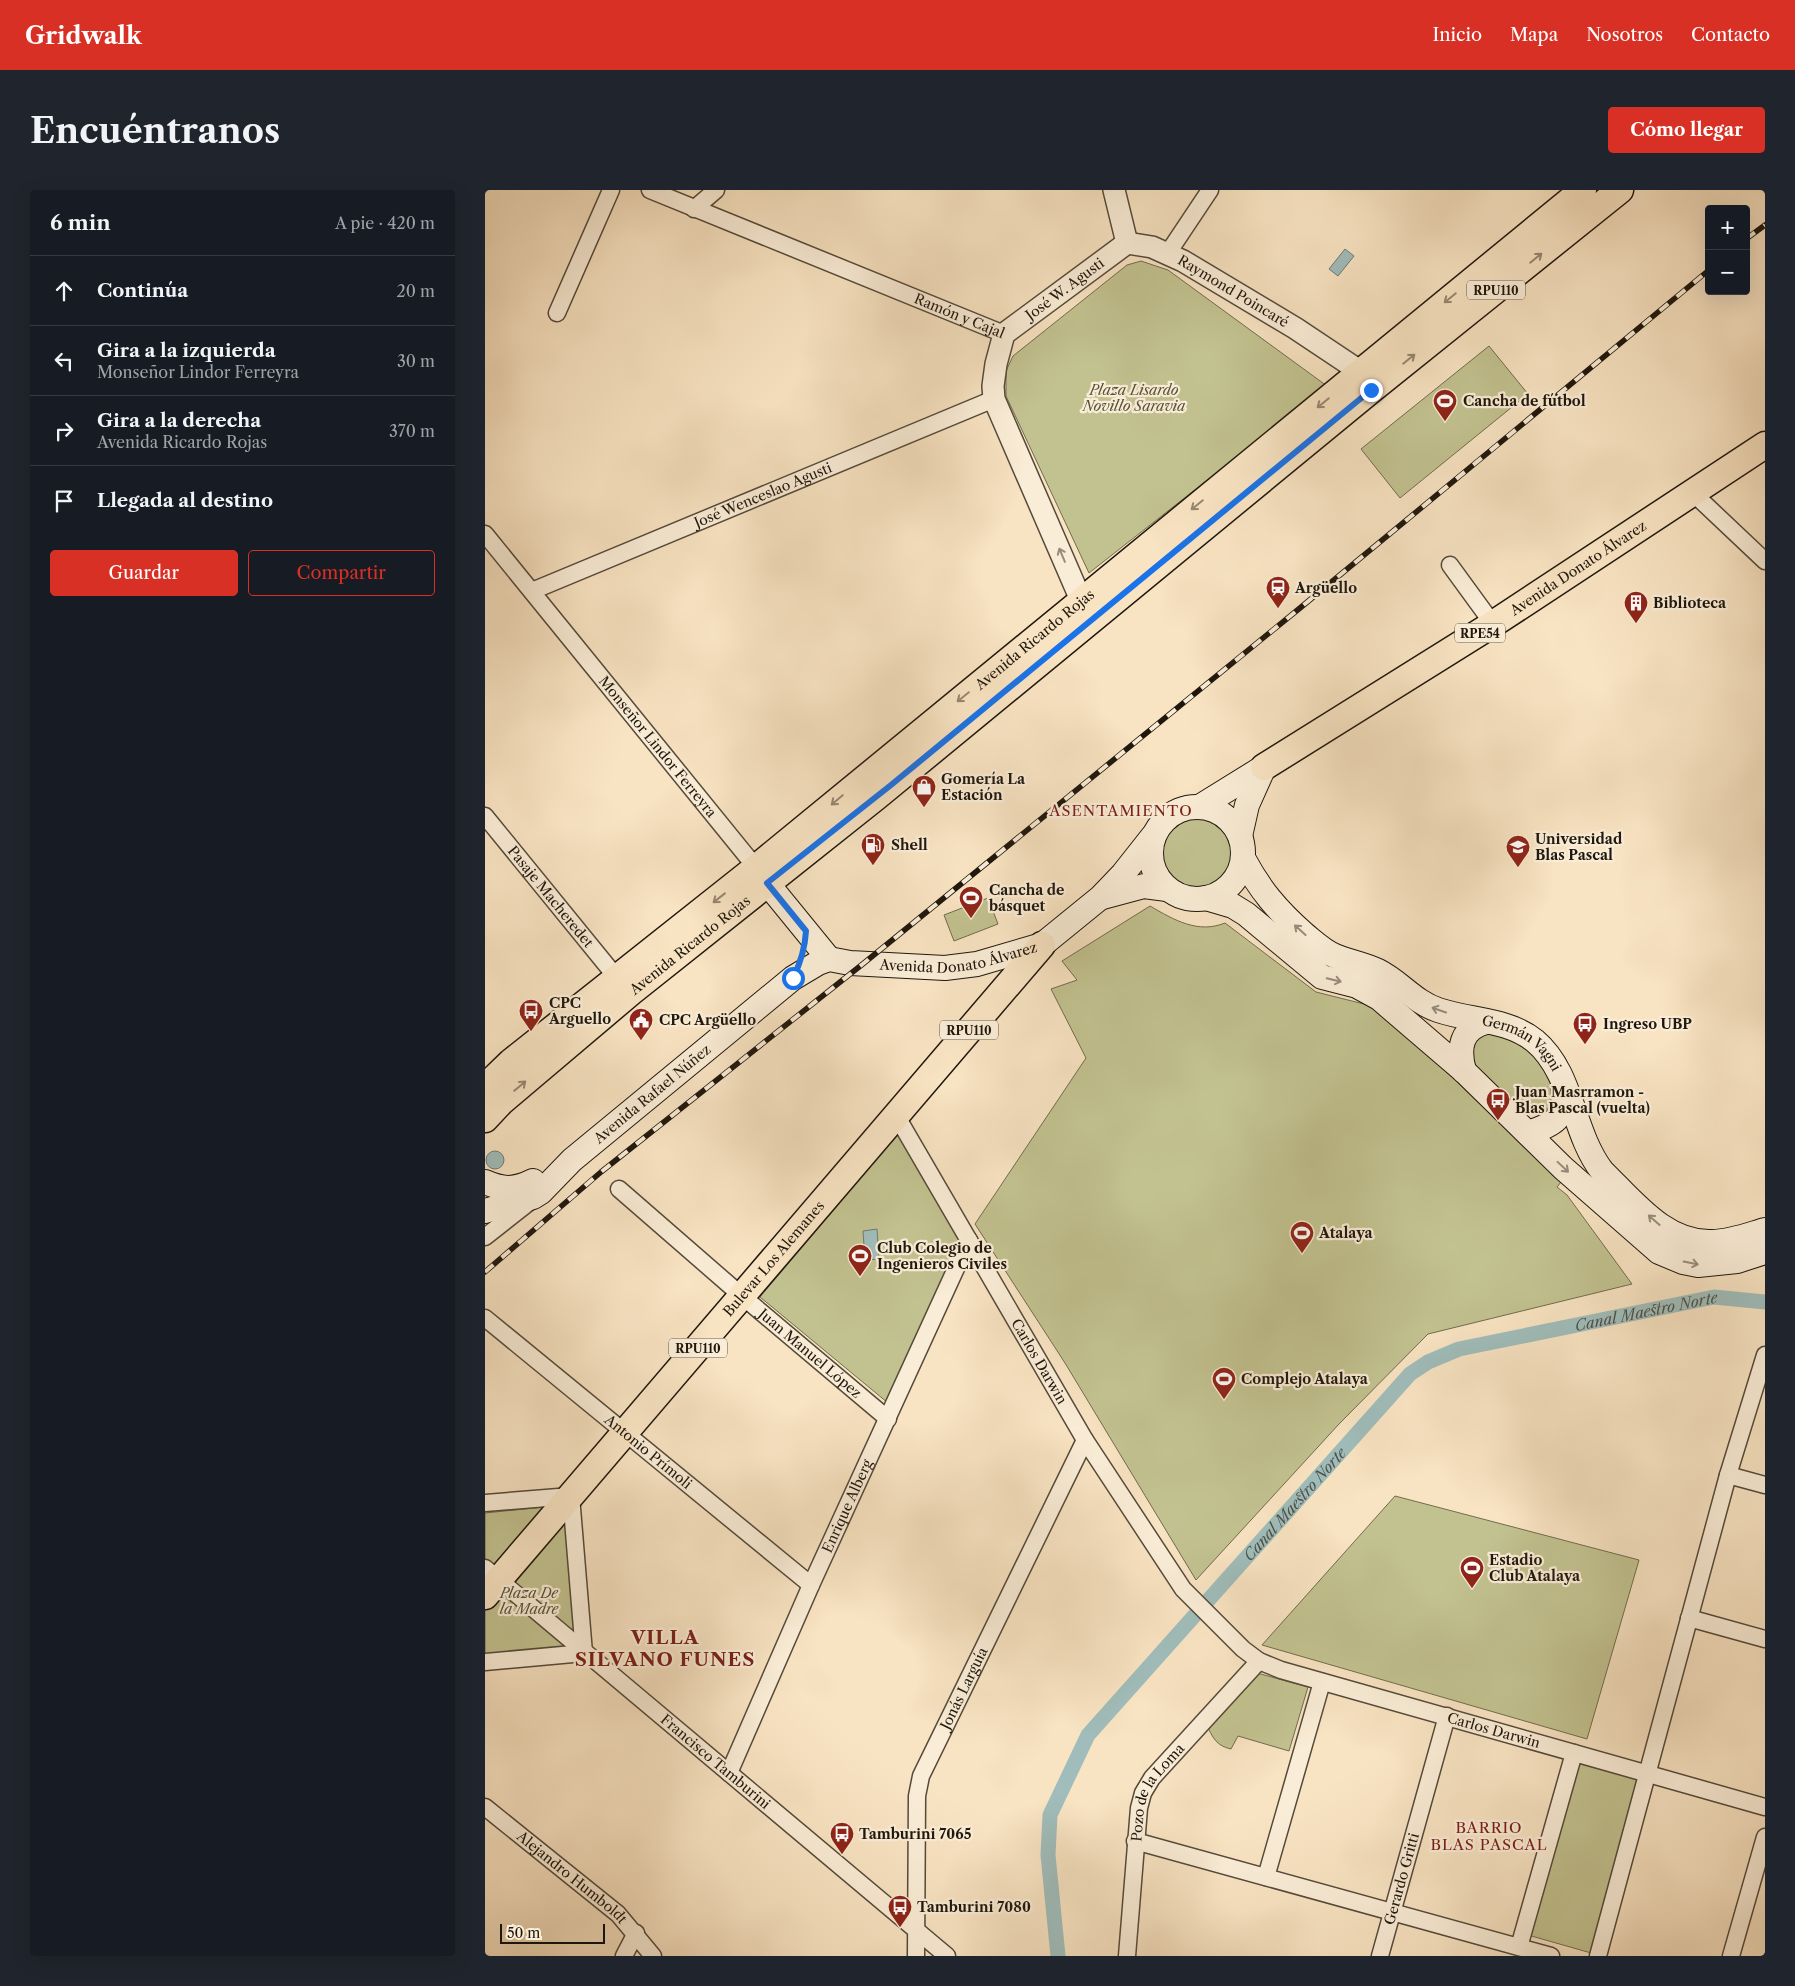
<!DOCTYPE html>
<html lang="es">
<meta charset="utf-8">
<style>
:root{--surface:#171b24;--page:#20242c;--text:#f1f3f6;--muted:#9ea1a6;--line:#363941;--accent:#d93025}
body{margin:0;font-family:"Libre Caslon Text",serif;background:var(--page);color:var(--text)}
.controls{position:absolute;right:15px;top:15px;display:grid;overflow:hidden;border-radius:5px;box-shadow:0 5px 20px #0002}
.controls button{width:45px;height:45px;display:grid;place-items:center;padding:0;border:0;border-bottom:1px solid var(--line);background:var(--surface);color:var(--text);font:25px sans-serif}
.scale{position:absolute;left:15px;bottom:12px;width:105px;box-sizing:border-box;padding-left:5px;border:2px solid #1f170d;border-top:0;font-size:14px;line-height:18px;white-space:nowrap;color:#1f170d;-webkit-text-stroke:4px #faedd7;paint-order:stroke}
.stop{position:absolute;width:15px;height:15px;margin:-11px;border:4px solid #1a73e8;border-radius:50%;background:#fff}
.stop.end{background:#1a73e8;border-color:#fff;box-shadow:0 1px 5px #0008}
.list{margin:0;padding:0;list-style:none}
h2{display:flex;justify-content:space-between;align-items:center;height:65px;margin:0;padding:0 20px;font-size:21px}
h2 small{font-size:16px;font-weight:400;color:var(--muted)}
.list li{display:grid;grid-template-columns:32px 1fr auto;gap:15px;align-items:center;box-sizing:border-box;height:70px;padding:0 20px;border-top:1px solid var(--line)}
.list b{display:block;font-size:19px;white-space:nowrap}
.list p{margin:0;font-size:16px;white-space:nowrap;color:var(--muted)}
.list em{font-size:16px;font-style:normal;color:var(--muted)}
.actions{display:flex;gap:10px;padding:15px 20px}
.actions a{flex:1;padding:11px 0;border:1px solid var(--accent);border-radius:5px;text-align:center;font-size:18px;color:var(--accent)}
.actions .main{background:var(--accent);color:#fff}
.icon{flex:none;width:28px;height:28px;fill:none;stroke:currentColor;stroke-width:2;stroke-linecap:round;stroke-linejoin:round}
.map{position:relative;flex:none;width:1280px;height:1766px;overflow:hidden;border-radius:5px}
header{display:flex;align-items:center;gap:30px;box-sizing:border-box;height:70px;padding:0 25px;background:var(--accent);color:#fff}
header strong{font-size:24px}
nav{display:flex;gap:28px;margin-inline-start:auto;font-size:18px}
.intro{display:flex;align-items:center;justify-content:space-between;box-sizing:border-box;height:120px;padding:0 30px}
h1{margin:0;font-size:35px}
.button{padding:12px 22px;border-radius:5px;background:var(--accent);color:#fff;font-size:18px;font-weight:700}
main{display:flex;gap:30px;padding:0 30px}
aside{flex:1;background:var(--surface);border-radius:5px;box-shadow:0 5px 20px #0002}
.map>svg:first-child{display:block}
.green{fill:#c2c290;stroke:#706c4e}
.water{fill:#a0bdbb;stroke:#6c7b75}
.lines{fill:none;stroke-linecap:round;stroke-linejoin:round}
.canal{stroke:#a0bdbb;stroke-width:15}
.minor-casing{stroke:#554a3a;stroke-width:19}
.tertiary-casing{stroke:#554a3a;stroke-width:24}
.secondary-casing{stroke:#1f170d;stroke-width:26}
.primary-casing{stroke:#1f170d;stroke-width:29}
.minor{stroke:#faedd7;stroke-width:16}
.tertiary{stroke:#faedd7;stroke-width:21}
.secondary{stroke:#faedd7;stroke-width:24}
.primary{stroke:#f8e3c2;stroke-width:26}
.rail-casing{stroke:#1f170d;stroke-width:5.5}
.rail{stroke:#faedd7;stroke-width:4;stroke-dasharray:11;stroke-linecap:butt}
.oneway{stroke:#968771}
.oneway2{stroke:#978d7c}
.route{stroke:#1a73e8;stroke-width:6}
.labels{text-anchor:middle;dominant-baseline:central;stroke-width:4.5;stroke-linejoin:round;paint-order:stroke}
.shield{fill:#faedd7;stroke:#61574a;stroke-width:1}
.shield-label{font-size:12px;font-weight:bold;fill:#1f170d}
.street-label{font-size:14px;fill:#1f170d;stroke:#faedd7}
.park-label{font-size:14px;font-style:italic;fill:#58533b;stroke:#faedd7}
.poi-label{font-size:14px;font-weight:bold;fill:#1f170d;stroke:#faedd7;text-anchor:start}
.neighbourhood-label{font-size:15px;letter-spacing:1px;fill:#7a1f14;stroke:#faedd7}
.water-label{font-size:15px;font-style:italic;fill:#4c514a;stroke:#faedd7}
.district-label{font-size:19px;font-weight:bold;letter-spacing:1px;fill:#7a1f14;stroke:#faedd7}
</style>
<header>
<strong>Gridwalk</strong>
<nav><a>Inicio</a><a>Mapa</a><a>Nosotros</a><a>Contacto</a></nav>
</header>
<div class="intro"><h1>Encuéntranos</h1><a class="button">Cómo llegar</a></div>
<main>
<aside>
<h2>6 min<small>A pie · 420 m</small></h2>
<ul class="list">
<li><svg class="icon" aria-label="ahead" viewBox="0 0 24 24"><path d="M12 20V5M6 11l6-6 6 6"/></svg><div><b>Continúa</b></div><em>20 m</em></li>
<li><svg class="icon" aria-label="left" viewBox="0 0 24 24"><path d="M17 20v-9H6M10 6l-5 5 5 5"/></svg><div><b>Gira a la izquierda</b><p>Monseñor Lindor Ferreyra</p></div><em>30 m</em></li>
<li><svg class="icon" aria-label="right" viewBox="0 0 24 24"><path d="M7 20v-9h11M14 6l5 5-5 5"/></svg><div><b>Gira a la derecha</b><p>Avenida Ricardo Rojas</p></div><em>370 m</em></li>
<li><svg class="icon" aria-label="arrive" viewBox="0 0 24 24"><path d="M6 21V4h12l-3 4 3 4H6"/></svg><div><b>Llegada al destino</b></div></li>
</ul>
<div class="actions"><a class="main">Guardar</a><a>Compartir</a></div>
</aside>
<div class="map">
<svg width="1280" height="1766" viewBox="0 0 1280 1766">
<rect width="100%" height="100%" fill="#f8e3c2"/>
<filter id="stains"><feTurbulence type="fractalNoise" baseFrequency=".004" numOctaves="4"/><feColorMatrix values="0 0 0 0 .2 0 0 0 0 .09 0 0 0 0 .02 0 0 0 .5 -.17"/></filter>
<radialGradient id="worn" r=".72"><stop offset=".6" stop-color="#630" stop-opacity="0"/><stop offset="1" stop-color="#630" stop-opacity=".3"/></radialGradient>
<g class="green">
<path d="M656 71 683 80 842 196 604 383 521 206V181L528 166 642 75Z"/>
<path d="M1004 156 1043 204 915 308 876 259Z"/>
<circle cx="711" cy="662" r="40"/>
<path d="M503 708 513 734 469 751 459 725Z"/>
<path d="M665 716C689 730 713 744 740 733L831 802 895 818 1076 992 1072 997 1082 1005 1147 1094 943 1144 854 1234 711 1390 580 1173 490 1034 601 868 566 799 592 790 577 771Z"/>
<path d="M991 840 1027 843 1067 880 1068 915 1054 924H1036L991 883 981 855Z"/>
<path d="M413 944 477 1050 403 1213 275 1107Z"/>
<path d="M910 1306 1154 1370 1102 1549 777 1455Z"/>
<path d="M79 1315 93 1456 0 1465V1323Z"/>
<path d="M772 1483 823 1497 804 1561 753 1546 746 1559C733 1556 729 1550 723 1538Z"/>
<path d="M1093 1569 1156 1587 1106 1763 1043 1745Z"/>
</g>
<g class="water">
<path d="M860 59 869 66 853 86 844 79Z"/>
<circle cx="10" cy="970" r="9"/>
<path d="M392 1039 394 1069 380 1070 378 1041Z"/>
</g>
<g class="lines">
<path class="canal" id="s1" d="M573 1766 563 1665 565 1625 603 1545 925 1184 943 1172 974 1159 1229 1107 1280 1112"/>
<defs>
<g id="minor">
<path id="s2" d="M165 0 519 144"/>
<path d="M209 19 231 0"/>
<path d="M683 63 725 0"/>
<path d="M72 123 126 0"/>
<path d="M1208 303 1280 371"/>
<path id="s3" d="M0 344 277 685"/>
<path d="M965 375 1008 434"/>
<path id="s4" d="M47 401 509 209"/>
<path id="s5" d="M0 626 132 788"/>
<path id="s6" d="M411 925 600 1250 698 1399 758 1459 774 1471 796 1480 1280 1617"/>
<path id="s7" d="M134 999 257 1106 403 1229"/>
<path d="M0 1047 47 1010"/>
<path id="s8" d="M0 1128 326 1395"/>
<path d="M1243 1285 1280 1295"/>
<path d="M0 1313 86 1306 99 1463"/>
<path id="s9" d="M0 1378 462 1766"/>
<path d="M1204 1428 1280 1449"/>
<path d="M0 1472 99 1463"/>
<path id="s10" d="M244 1583 326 1395 484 1050"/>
<path id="s11" d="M0 1617 133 1724 168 1766"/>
<path d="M650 1651 1066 1766"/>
<path d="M781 1687 837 1492"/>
<path d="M1034 1757 1089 1563"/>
<path d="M139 1766 151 1743"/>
<path id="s12" d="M431 1766 432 1606 436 1586 600 1250"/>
<path id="s13" d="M642 1766 654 1618 658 1603 667 1588 774 1471"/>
<path id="s14" d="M895 1766 962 1526"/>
<path d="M1113 1766 1243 1285 1280 1165"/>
<path d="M1246 1766 1280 1647"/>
</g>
<g id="tertiary">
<path d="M629 0 642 53"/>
<path id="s15" d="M642 53 667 57 698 71 810 138 876 182 884 195"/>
<path id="s16" d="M596 410 509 209 508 196 511 174 519 144 642 53"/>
</g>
<g id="secondary">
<path d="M716 616 779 577"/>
<circle cx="712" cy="663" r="46"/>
<path d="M755 646 762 615 779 577"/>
<path id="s17" d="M758 668C775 700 792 720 819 744 829 752 838 761 850 766 864 772 879 774 893 781 915 792 929 812 953 820 985 831 1023 829 1050 851 1088 883 1087 942 1117 981 1148 1011 1180 1054 1227 1052 1245 1052 1263 1045 1280 1040"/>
<path d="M282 693 344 769"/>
<path d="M618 707 659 696 682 699"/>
<path d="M721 708 748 716 761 724 837 787 872 796 894 808 979 881 1078 978 1174 1062 1198 1072 1213 1075 1252 1071 1280 1062"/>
<path d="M979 881C973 859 975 839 1001 832"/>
<path d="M1043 943C1069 934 1082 929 1078 898"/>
<path d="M0 992C18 1000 30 1000 48 991"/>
<path id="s18" d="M0 1021 48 1007 56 1002 87 970 308 788 333 773 344 769 365 773 460 778 492 774 557 755 616 707 638 684 668 646"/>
</g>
<g id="primary">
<path id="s19" d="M779 577 1008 434 1280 255"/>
<path id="s20" d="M0 897 26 872 272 677 1098 0"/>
<path id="s21" d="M0 929 16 912 146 802 391 607 886 200 1135 0"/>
<path id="s22" d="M0 1406 557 755"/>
</g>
</defs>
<use href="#minor" class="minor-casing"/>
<use href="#tertiary" class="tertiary-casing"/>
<use href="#secondary" class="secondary-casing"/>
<use href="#primary" class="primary-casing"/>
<use href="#minor" class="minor"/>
<use href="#tertiary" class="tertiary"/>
<use href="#secondary" class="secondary"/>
<use href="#primary" class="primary"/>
<defs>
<g id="rail">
<path d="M1261 49 1280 35"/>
<path d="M0 1082 116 982 379 773 815 418 1224 80"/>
</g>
</defs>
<use href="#rail" class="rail-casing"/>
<use href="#rail" class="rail"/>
</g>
<defs><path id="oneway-shaft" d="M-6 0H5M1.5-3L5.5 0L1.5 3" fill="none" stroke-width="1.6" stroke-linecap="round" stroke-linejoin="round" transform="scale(1.25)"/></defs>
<g class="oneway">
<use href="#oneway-shaft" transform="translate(1051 68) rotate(-39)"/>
<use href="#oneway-shaft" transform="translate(965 108) rotate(141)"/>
<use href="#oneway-shaft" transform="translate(924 169) rotate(-39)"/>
<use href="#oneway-shaft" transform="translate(838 213) rotate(141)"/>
<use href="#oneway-shaft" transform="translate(712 315) rotate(141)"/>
<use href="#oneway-shaft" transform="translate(478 507) rotate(141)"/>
<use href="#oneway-shaft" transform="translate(352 610) rotate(140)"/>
<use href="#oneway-shaft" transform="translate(234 708) rotate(142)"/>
<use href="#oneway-shaft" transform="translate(35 896) rotate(-40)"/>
</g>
<g class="oneway2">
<use href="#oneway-shaft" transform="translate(577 365) rotate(-113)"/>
<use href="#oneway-shaft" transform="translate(815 740) rotate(-138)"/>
<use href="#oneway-shaft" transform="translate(849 790) rotate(14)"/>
<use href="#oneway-shaft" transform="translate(954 820) rotate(-161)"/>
<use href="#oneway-shaft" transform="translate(1078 977) rotate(43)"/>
<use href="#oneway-shaft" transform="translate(1169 1030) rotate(-139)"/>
<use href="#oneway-shaft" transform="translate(1206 1073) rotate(11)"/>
</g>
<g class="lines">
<path class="route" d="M308 788C316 772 320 759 321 741L282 693 406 595 886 200"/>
</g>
<defs>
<symbol id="stadium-pin" viewBox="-11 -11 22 30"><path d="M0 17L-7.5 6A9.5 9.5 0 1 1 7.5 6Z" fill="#8f2418" stroke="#faedd7"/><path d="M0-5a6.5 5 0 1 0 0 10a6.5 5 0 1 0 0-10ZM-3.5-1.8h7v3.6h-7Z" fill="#fff"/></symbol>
<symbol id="station-pin" viewBox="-11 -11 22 30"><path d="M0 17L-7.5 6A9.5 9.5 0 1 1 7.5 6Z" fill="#8f2418" stroke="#faedd7"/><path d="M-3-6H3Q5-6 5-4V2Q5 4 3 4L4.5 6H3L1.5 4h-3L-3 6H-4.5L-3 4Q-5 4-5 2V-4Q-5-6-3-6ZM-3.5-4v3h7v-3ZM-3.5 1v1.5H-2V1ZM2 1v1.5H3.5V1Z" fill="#fff"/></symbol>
<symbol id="building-pin" viewBox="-11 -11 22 30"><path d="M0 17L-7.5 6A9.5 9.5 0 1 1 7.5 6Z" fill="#8f2418" stroke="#faedd7"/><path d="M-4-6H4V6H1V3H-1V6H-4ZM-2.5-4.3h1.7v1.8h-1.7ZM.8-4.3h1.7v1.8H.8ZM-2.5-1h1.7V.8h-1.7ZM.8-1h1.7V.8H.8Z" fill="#fff"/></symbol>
<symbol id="shop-pin" viewBox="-11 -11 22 30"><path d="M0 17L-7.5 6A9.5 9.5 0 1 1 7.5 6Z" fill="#8f2418" stroke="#faedd7"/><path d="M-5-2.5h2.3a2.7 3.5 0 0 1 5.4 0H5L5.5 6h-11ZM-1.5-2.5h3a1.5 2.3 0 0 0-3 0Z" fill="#fff"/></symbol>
<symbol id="fuel-pin" viewBox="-11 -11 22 30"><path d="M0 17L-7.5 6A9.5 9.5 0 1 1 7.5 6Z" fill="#8f2418" stroke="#faedd7"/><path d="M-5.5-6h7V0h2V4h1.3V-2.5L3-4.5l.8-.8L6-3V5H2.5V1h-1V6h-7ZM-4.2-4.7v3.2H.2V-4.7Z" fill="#fff"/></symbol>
<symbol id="university-pin" viewBox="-11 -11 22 30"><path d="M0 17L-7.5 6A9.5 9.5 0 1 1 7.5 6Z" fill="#8f2418" stroke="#faedd7"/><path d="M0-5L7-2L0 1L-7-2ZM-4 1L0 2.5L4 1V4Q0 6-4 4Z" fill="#fff"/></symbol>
<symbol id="bus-pin" viewBox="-11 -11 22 30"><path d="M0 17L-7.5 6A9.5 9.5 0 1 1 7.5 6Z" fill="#8f2418" stroke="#faedd7"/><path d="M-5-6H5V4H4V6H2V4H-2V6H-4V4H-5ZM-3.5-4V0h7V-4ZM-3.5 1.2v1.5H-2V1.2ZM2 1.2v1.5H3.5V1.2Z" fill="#fff"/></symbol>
<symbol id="civic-pin" viewBox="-11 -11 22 30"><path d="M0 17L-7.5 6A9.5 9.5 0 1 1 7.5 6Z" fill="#8f2418" stroke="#faedd7"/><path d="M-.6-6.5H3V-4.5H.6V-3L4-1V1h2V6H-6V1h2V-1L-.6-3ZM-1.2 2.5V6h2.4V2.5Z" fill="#fff"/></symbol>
</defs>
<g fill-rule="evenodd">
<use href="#stadium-pin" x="946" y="197" width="28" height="38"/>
<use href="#station-pin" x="779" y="384" width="28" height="38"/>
<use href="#building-pin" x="1137" y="399" width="28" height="38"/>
<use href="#shop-pin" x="425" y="583" width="28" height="38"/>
<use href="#fuel-pin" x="374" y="641" width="28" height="38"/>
<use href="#university-pin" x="1019" y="643" width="28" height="38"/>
<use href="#stadium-pin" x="472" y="694" width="28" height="38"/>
<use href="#bus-pin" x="32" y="807" width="28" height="38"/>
<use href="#civic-pin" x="142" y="816" width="28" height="38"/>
<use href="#bus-pin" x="1086" y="820" width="28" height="38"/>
<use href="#bus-pin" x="999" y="896" width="28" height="38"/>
<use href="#stadium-pin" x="803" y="1029" width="28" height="38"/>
<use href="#stadium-pin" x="361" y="1052" width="28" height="38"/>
<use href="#stadium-pin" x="725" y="1175" width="28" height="38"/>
<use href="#stadium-pin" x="973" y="1364" width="28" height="38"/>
<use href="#bus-pin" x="343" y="1630" width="28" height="38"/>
<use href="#bus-pin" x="401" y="1703" width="28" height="38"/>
</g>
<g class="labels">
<g class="shield">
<rect x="982" y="90.5" width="58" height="19" rx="4"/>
<rect x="970" y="433.5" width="50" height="19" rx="4"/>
<rect x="455" y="830.5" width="58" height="19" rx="4"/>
<rect x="184" y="1148.5" width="58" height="19" rx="4"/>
</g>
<g class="shield-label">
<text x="1011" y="100">RPU110</text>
<text x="995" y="443">RPE54</text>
<text x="484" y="840">RPU110</text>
<text x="213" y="1158">RPU110</text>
</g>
<g class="street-label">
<text stroke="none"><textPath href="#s16" startOffset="361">José W. Agusti</textPath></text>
<text stroke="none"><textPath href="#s15" startOffset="118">Raymond Poincaré</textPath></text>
<text stroke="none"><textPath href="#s2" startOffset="334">Ramón y Cajal</textPath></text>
<text stroke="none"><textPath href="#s4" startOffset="250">José Wenceslao Agusti</textPath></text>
<text stroke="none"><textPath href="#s19" startOffset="372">Avenida Donato Álvarez</textPath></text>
<text stroke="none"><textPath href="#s20" startOffset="709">Avenida Ricardo Rojas</textPath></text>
<text stroke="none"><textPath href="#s3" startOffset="274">Monseñor Lindor Ferreyra</textPath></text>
<text stroke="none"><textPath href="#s5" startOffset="104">Pasaje Macheredet</textPath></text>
<text stroke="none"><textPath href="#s21" startOffset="269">Avenida Ricardo Rojas</textPath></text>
<text stroke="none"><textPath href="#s18" startOffset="562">Avenida Donato Álvarez</textPath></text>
<text stroke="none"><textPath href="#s17" startOffset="346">Germán Vagni</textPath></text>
<text stroke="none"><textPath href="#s18" startOffset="208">Avenida Rafael Núñez</textPath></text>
<text stroke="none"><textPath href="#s22" startOffset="444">Bulevar Los Alemanes</textPath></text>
<text stroke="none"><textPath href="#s7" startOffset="252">Juan Manuel López</textPath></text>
<text stroke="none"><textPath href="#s6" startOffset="285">Carlos Darwin</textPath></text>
<text stroke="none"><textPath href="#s8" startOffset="211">Antonio Prímoli</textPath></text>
<text stroke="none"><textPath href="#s10" startOffset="292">Enrique Alberg</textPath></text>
<text stroke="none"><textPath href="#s12" startOffset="278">Jonás Larguía</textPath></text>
<text stroke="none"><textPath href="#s6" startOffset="904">Carlos Darwin</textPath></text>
<text stroke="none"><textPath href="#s9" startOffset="301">Francisco Tamburini</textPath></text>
<text stroke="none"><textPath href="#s13" startOffset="170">Pozo de la Loma</textPath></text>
<text stroke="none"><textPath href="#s11" startOffset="112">Alejandro Humboldt</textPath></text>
<text stroke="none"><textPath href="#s14" startOffset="80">Gerardo Gritti</textPath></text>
</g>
<g class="park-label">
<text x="649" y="200">Plaza Lisardo<tspan x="649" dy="16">Novillo Saravia</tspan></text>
<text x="44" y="1403">Plaza De<tspan x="44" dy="16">la Madre</tspan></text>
</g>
<g class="poi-label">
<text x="978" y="211">Cancha de fútbol</text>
<text x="810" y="398">Argüello</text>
<text x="1168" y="413">Biblioteca</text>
<text x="456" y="589">Gomería La<tspan x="456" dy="16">Estación</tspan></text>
<text x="1050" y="649">Universidad<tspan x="1050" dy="16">Blas Pascal</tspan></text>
<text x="406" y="655">Shell</text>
<text x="504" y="700">Cancha de<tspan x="504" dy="16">básquet</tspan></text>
<text x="64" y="813">CPC<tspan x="64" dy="16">Arguello</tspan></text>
<text x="174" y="830">CPC Argüello</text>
<text x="1118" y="834">Ingreso UBP</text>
<text x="1030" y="902">Juan Masrramon -<tspan x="1030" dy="16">Blas Pascal (vuelta)</tspan></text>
<text x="834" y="1043">Atalaya</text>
<text x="392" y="1058">Club Colegio de<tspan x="392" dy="16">Ingenieros Civiles</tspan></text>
<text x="756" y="1189">Complejo Atalaya</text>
<text x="1004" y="1370">Estadio<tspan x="1004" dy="16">Club Atalaya</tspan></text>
<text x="374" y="1644">Tamburini 7065</text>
<text x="432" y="1717">Tamburini 7080</text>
</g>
<g class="neighbourhood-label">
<text x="636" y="620">ASENTAMIENTO</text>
<text x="1004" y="1637">BARRIO<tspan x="1004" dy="17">BLAS PASCAL</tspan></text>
</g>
<g class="water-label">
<text stroke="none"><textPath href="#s1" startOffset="960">Canal Maestro Norte</textPath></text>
<text stroke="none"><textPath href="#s1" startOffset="540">Canal Maestro Norte</textPath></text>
</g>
<g class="district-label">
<text x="180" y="1447">VILLA<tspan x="180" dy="22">SILVANO FUNES</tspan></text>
</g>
</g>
<rect width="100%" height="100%" filter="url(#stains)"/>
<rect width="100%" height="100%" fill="url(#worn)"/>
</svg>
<div class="controls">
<button>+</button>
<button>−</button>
</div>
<div class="scale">50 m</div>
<div class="stop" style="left:308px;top:788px"></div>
<div class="stop end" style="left:886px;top:200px"></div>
</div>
</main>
